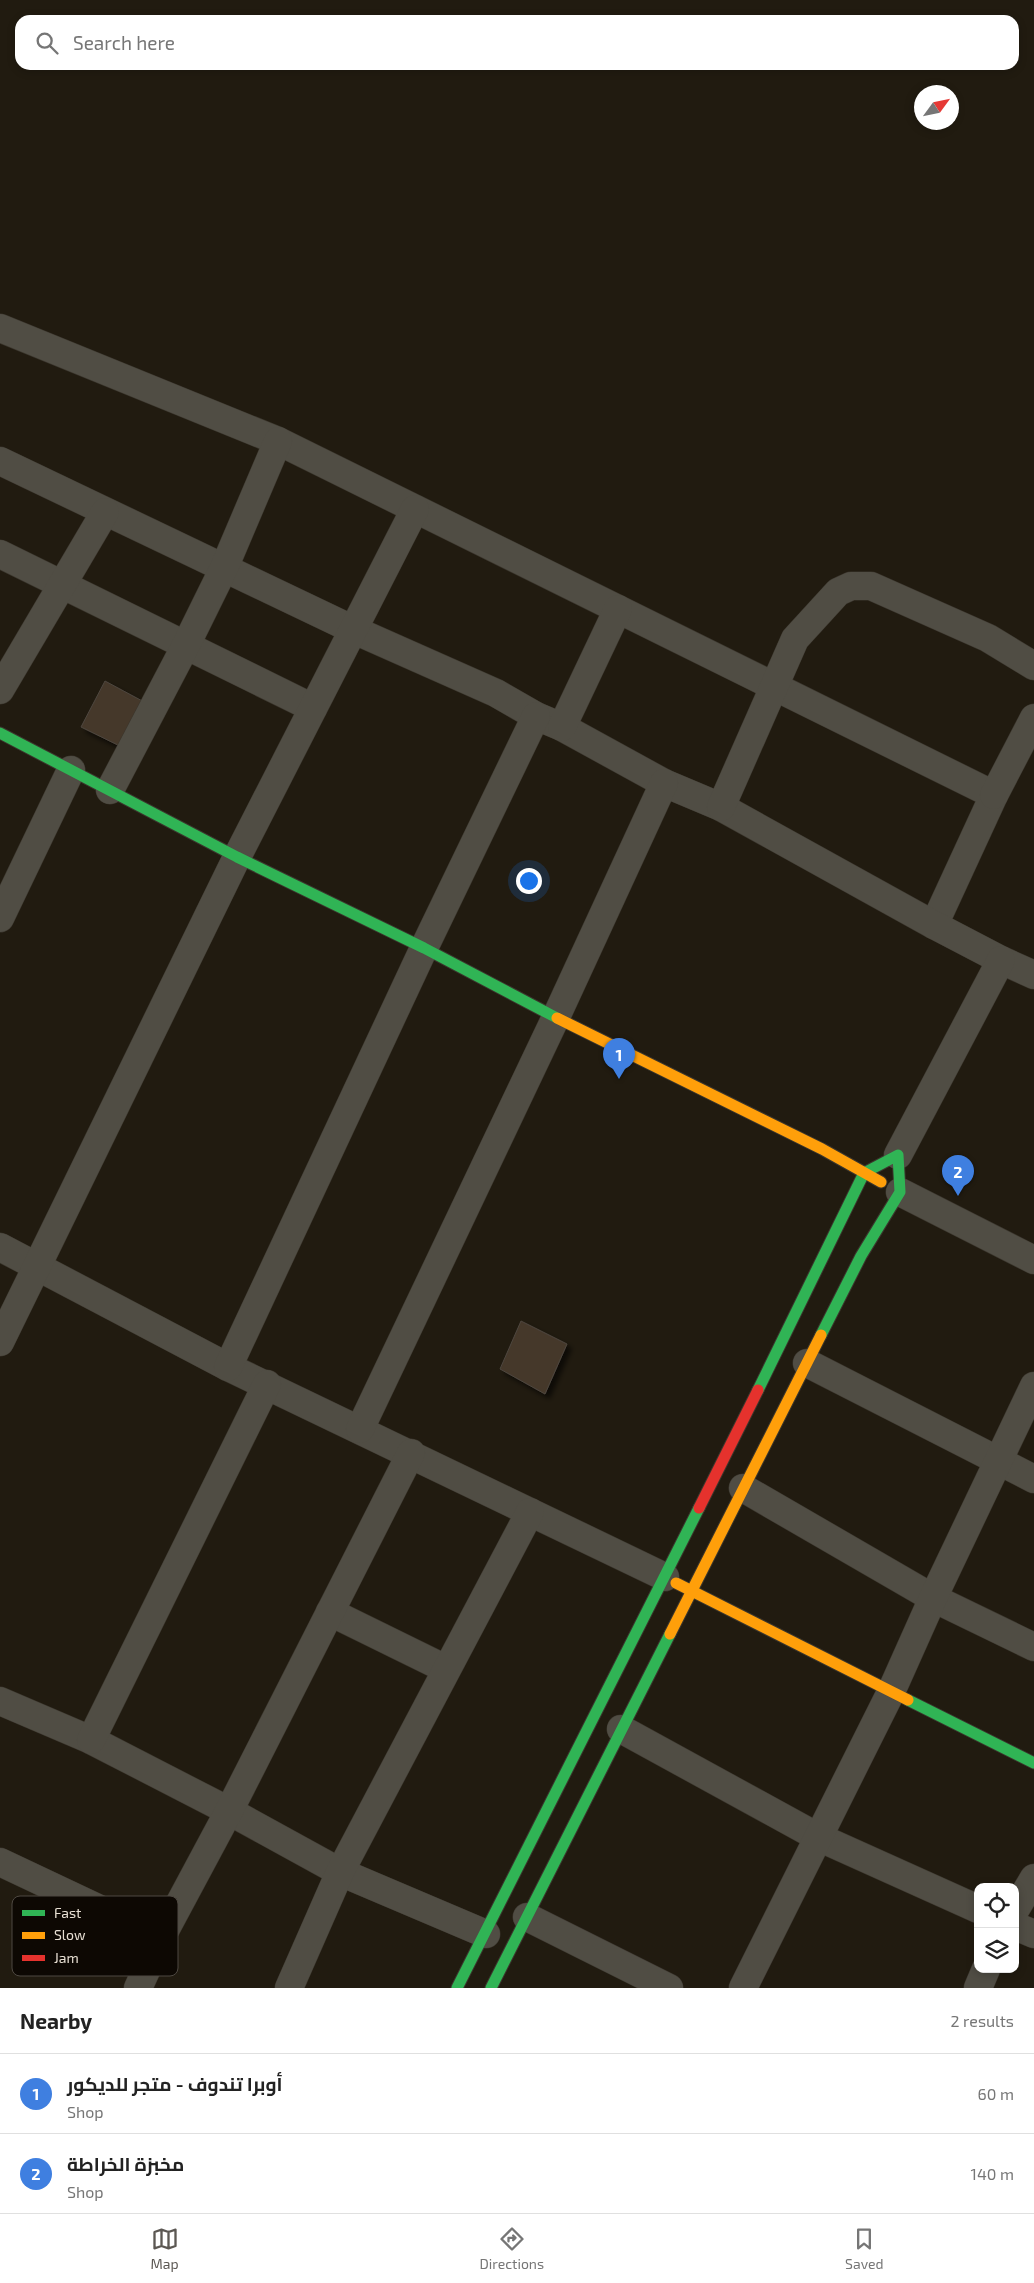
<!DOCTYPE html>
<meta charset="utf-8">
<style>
:root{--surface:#fff;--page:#f6f6f6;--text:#222;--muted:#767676;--line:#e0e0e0;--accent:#5c5853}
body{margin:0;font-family:"Exo 2",Cairo,sans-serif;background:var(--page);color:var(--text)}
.controls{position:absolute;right:15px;bottom:15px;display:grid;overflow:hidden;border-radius:10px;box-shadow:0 2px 8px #0003}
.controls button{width:45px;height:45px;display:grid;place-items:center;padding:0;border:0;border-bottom:1px solid var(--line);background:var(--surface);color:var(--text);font:25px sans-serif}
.compass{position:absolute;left:914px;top:85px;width:45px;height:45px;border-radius:50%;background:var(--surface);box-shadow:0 2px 8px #0003;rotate:57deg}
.you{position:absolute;left:528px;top:880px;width:18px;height:18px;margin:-12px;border:4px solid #fff;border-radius:50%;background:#1a73e8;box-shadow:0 0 0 8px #1a73e833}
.badge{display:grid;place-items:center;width:32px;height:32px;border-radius:50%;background:var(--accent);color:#fff;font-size:16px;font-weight:700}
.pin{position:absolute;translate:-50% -41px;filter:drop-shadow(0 1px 2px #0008)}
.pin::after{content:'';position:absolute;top:26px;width:18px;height:15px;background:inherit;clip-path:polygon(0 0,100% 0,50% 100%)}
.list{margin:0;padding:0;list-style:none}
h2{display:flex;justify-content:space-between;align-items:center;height:65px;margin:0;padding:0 20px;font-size:21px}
h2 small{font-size:16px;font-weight:400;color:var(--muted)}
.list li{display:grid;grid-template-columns:32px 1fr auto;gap:15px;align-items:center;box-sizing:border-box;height:80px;padding:0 20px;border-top:1px solid var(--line)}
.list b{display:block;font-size:19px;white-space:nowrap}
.list p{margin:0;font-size:16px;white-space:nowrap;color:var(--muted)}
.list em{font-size:16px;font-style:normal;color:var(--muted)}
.icon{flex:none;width:28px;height:28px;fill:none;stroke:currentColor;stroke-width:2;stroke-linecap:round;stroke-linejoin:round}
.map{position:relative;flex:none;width:1034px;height:1988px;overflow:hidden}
.search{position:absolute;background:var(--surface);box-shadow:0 2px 8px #0003;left:15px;right:15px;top:15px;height:55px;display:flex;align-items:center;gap:12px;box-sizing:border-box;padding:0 18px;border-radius:15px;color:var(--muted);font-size:19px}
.sheet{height:225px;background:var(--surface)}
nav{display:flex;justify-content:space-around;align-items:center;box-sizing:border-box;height:70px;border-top:1px solid var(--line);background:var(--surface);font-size:14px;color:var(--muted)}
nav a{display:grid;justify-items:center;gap:2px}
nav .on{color:var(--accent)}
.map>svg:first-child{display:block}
.building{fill:#44382b;stroke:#4e473f;filter:url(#shadow)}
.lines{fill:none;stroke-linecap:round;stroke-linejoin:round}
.street-casing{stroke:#3b362d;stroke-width:29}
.fast-casing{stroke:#3b362d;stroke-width:13}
.slow-casing{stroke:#3b362d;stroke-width:13}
.jam-casing{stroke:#3b362d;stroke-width:13}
.street{stroke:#504d44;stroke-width:28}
.fast{stroke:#30b455;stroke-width:11}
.slow{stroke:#ff9f0a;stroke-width:11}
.jam{stroke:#e5322d;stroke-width:11}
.key{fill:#0d0803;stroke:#4f4942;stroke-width:1}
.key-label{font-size:14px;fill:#e8e0d4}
</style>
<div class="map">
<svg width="1034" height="1988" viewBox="0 0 1034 1988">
<defs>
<filter id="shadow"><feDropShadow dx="4.5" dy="4.5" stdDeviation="2.5" flood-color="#0009"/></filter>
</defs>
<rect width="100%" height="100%" fill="#211b10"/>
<g class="building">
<path d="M105 681 146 703 124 748 81 727Z"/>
<path d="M521 1321 567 1344 545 1394 500 1369Z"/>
</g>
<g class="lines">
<defs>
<g id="street">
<path d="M0 328 278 441 994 795 934 925"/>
<path d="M0 461 354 630 496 693 536 716 562 727 664 783 721 807 934 925 1001 960 1034 975"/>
<path d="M0 554 313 708"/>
<path d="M0 690 105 512"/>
<path d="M562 727 618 609"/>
<path d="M110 790 186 645 224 568 278 441"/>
<path d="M994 795 1034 718"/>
<path d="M721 807 795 639 838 592 851 586H871L988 638 1034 666"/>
<path d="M0 918 71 770"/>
<path d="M898 1155 1001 960"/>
<path d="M900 1192 1034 1260"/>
<path d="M0 1247 228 1367 665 1577"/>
<path d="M0 1342 237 857 415 509"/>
<path d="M807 1363 1034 1479"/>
<path d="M228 1367 424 948 536 716"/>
<path d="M360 1429 556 1017 664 783"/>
<path d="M743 1488 933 1598 1034 1647"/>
<path d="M330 1612 446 1669"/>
<path d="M0 1701 91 1740 229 1811 340 1872 486 1934"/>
<path d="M621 1729 818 1837 978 1909"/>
<path d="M91 1740 267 1384"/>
<path d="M0 1862 161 1938"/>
<path d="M1015 1910 1034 1878"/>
<path d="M527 1917 669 1988"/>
<path d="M1015 1926 1034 1934"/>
<path d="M138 1988 161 1938 229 1811 411 1453"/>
<path d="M289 1988 340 1872 530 1512"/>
<path d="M743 1988 891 1692 933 1598 1034 1386"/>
<path d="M978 1988 986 1969"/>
</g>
<g id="fast">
<path d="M0 733 237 857 424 948 557 1018"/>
<path d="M758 1390 864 1173 898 1155 900 1192 861 1256 821 1335"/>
<path d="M908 1700 1034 1763"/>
<path d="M457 1988 699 1508"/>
<path d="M491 1988 670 1634"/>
</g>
<g id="slow">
<path d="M557 1018 822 1149 881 1182"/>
<path d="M676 1583 908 1700"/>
<path d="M670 1634 821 1335"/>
</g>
<path id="jam" d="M699 1508 758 1390"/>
</defs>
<use href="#street" class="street-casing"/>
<use href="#fast" class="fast-casing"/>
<use href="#slow" class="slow-casing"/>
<use href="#jam" class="jam-casing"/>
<use href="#street" class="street"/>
<use href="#fast" class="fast"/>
<use href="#slow" class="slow"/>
<use href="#jam" class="jam"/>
</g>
<rect x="12" y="1896" width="166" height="80" rx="8" class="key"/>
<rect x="22" y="1910" width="23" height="6" fill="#30b455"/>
<rect x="22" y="1932" width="23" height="7" fill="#ff9f0a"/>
<rect x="22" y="1955" width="23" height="6" fill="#e5322d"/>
<g class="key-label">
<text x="54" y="1918">Fast</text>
<text x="54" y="1940">Slow</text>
<text x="54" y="1963">Jam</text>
</g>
</svg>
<div class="controls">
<button><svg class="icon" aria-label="locate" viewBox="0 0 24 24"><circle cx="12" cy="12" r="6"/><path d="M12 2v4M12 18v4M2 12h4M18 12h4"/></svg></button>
<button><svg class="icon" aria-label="layers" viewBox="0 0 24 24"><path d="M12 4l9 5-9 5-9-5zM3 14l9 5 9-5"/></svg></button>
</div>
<svg class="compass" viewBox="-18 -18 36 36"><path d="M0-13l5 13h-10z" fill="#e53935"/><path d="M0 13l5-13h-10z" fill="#767676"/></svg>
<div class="you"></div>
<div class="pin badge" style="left:619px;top:1079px;background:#3f7fe0">1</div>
<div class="pin badge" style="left:958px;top:1196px;background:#3f7fe0">2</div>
<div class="search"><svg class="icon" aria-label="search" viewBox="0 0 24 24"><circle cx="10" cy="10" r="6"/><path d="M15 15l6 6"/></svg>Search here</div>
</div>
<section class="sheet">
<h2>Nearby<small>2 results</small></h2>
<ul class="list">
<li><span class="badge" style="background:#3f7fe0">1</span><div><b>أوبرا تندوف - متجر للديكور</b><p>Shop</p></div><em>60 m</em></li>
<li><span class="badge" style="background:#3f7fe0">2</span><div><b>مخبزة الخراطة</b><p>Shop</p></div><em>140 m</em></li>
</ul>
</section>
<nav>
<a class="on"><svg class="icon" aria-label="map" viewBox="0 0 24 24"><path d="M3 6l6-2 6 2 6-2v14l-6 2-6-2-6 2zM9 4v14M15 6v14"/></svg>Map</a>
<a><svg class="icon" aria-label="directions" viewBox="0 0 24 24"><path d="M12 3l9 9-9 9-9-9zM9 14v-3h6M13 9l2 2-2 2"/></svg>Directions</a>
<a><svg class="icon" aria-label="saved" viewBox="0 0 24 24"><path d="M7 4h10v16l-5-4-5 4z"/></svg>Saved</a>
</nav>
